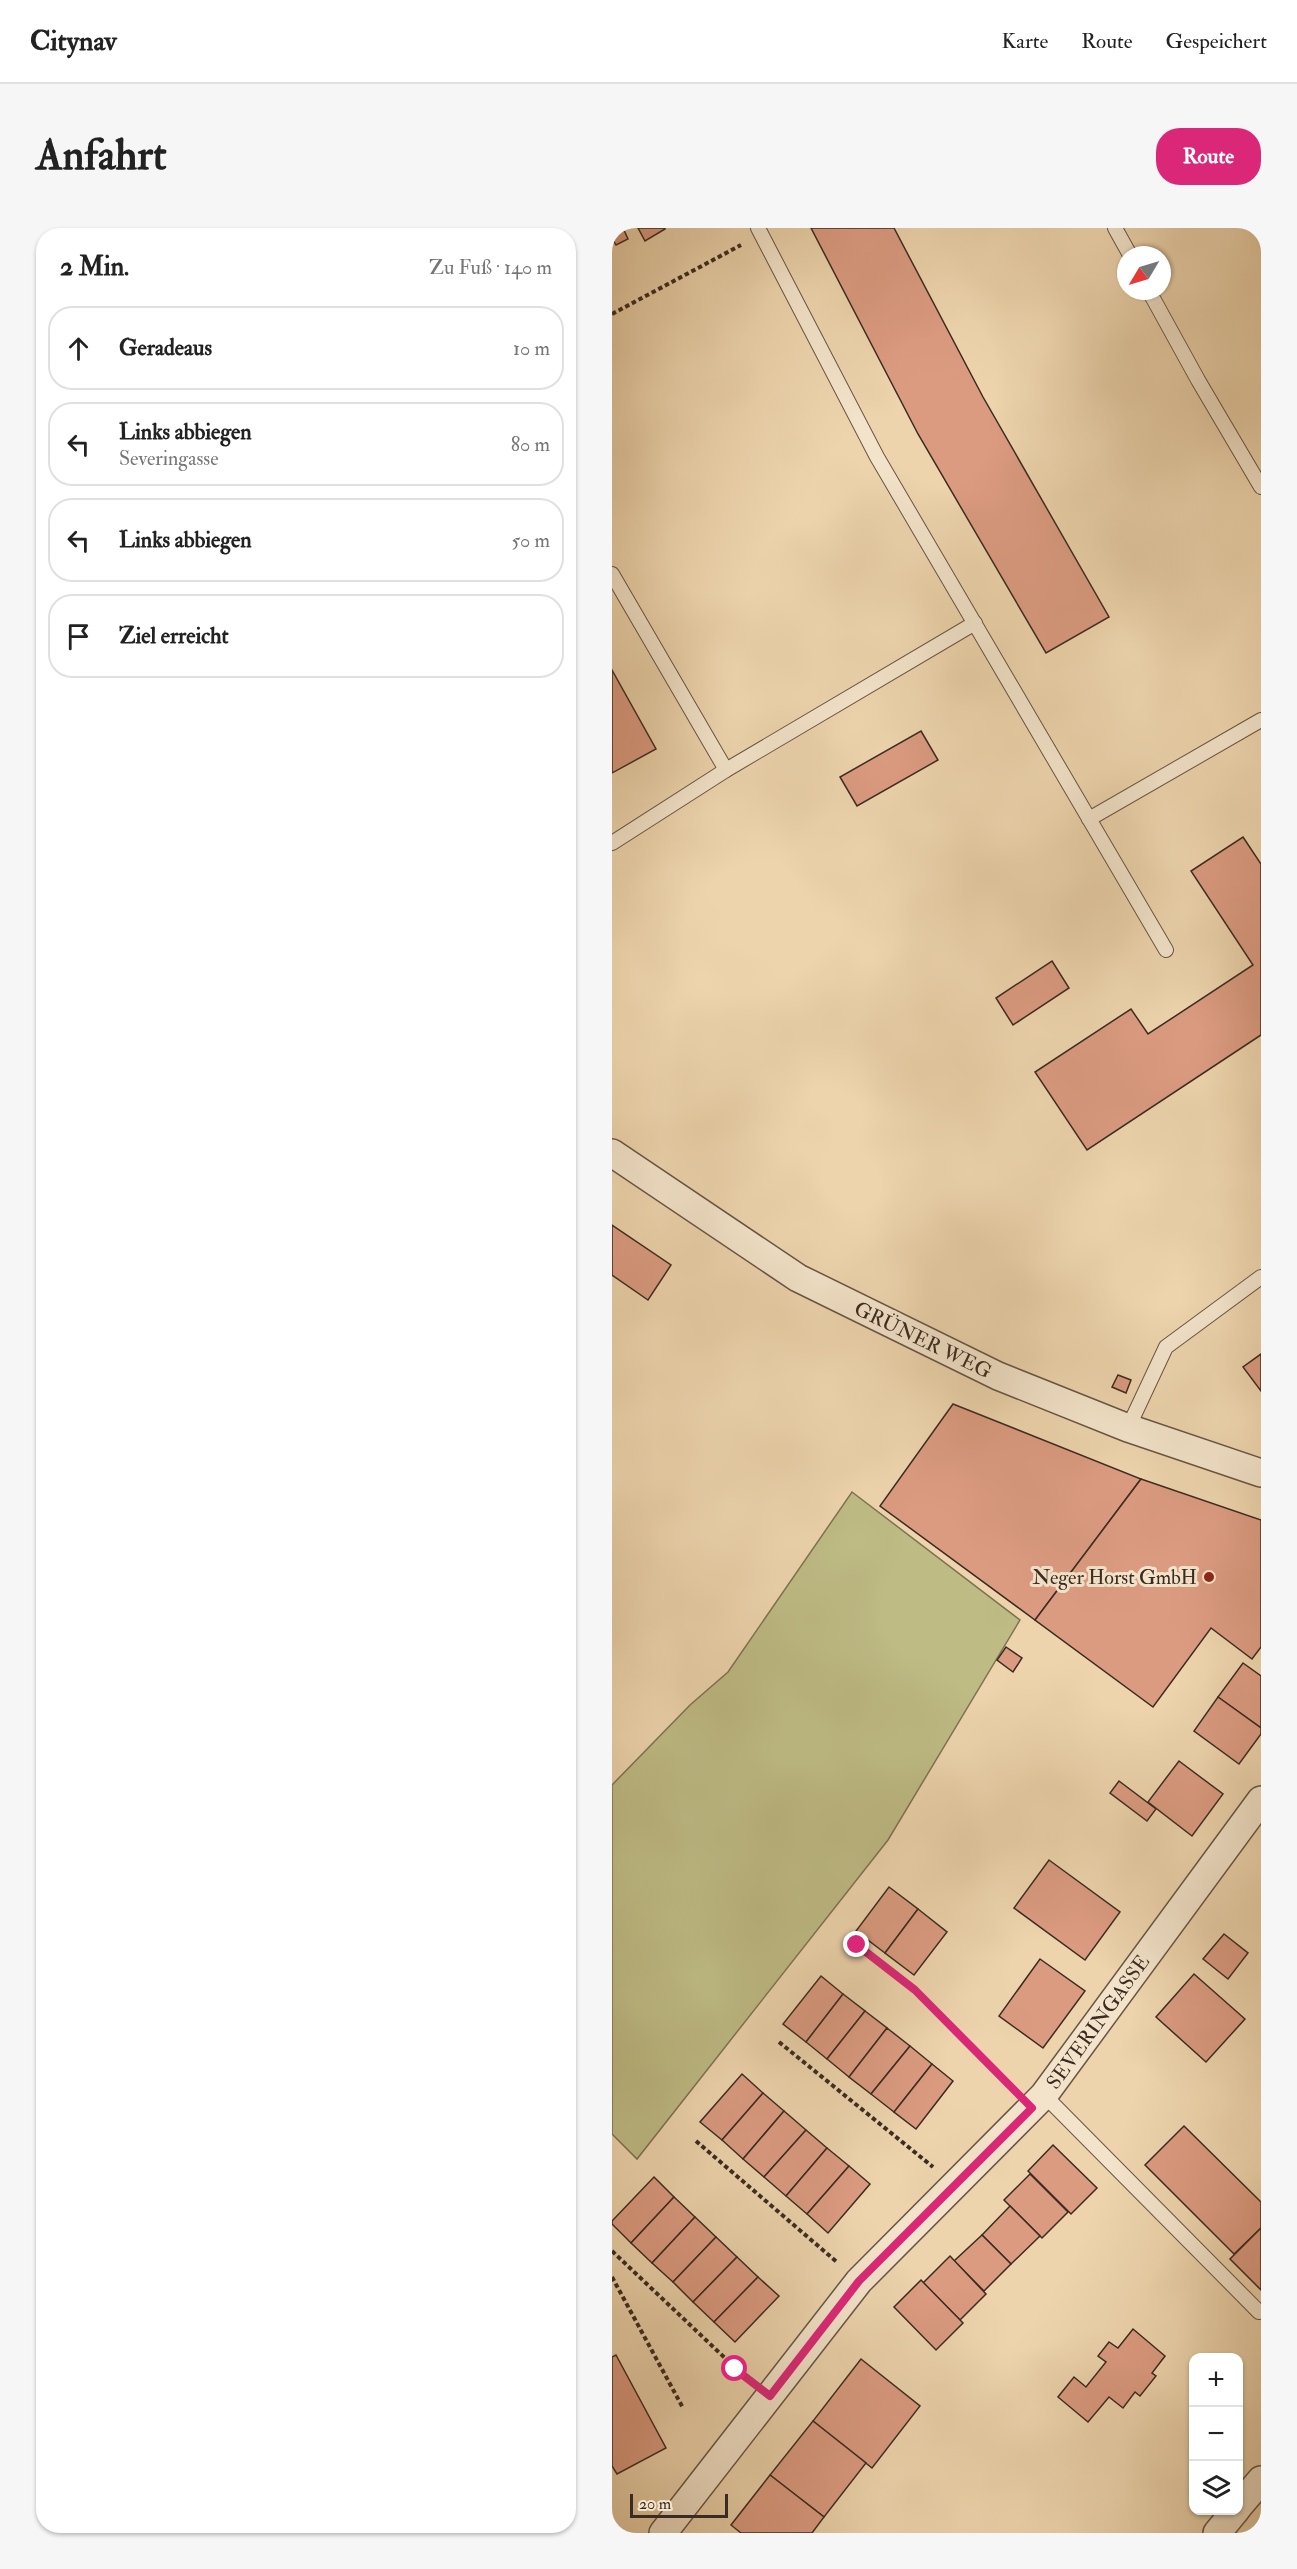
<!DOCTYPE html>
<html lang="de">
<meta charset="utf-8">
<style>
:root{--surface:#fff;--page:#f6f6f6;--text:#222;--muted:#767676;--line:#e0e0e0;--accent:#db2777}
body{margin:0;font-family:"IM FELL Double Pica",serif;background:var(--page);color:var(--text)}
.controls{position:absolute;right:18px;bottom:18px;display:grid;overflow:hidden;border-radius:12px;box-shadow:0 2px 4px #0004}
.controls button{width:54px;height:54px;display:grid;place-items:center;padding:0;border:0;border-bottom:2px solid var(--line);background:var(--surface);color:var(--text);font:30px sans-serif}
.compass{position:absolute;left:505px;top:18px;width:54px;height:54px;border-radius:50%;background:var(--surface);box-shadow:0 2px 4px #0004;rotate:232deg}
.scale{position:absolute;left:18px;bottom:15px;width:98px;box-sizing:border-box;padding-left:6px;border:3px solid #3b2b20;border-top:0;font-size:16px;line-height:21px;white-space:nowrap;color:#3b2b20;-webkit-text-stroke:4px #f3e3ca;paint-order:stroke}
.stop{position:absolute;width:18px;height:18px;margin:-14px;border:4px solid #db2777;border-radius:50%;background:#fff}
.stop.end{background:#db2777;border-color:#fff;box-shadow:0 2px 6px #0008}
.list{margin:0;padding:0;list-style:none}
h2{display:flex;justify-content:space-between;align-items:center;height:78px;margin:0;padding:0 24px;font-size:26px}
h2 small{font-size:20px;font-weight:400;color:var(--muted)}
.list li{display:grid;grid-template-columns:39px 1fr auto;gap:18px;align-items:center;box-sizing:border-box;height:84px;margin:0 12px 12px;padding:0 12px;border:2px solid var(--line);border-radius:24px}
.list b{display:block;font-size:22px;white-space:nowrap}
.list p{margin:0;font-size:20px;white-space:nowrap;color:var(--muted)}
.list em{font-size:20px;font-style:normal;color:var(--muted)}
.icon{flex:none;width:33px;height:33px;fill:none;stroke:currentColor;stroke-width:2;stroke-linecap:round;stroke-linejoin:round}
.map{position:relative;flex:none;width:649px;height:2305px;overflow:hidden;border-radius:24px}
header{display:flex;align-items:center;gap:36px;box-sizing:border-box;height:84px;padding:0 30px;background:var(--surface);border-bottom:2px solid var(--line)}
header strong{font-size:28px}
nav{display:flex;gap:33px;margin-inline-start:auto;font-size:21px}
.intro{display:flex;align-items:center;justify-content:space-between;box-sizing:border-box;height:144px;padding:0 36px}
h1{margin:0;font-size:42px}
.button{padding:15px 27px;border-radius:24px;background:var(--accent);color:#fff;font-size:21px;font-weight:700}
main{display:flex;gap:36px;padding:0 36px}
aside{flex:1;background:var(--surface);border-radius:24px;box-shadow:0 2px 4px #0004}
.map>svg:first-child{display:block}
.green{fill:#bebb85;stroke:#7c7352;stroke-width:1.5}
.building{fill:#db9b81;stroke:#3b2b20;stroke-width:1.5}
.lines{fill:none;stroke-linecap:round;stroke-linejoin:round}
.lane-casing{stroke:#685543;stroke-width:16}
.street-casing{stroke:#685543;stroke-width:30}
.path{stroke:#3b2b20;stroke-width:4;stroke-dasharray:4.5 3;stroke-linecap:butt}
.lane{stroke:#f3e3ca;stroke-width:14}
.street{stroke:#f3e3ca;stroke-width:27}
.route{stroke:#db2777;stroke-width:8}
.poi-dot{fill:#8f2418;stroke:#f3e3ca;stroke-width:2}
.labels{text-anchor:middle;dominant-baseline:central;stroke-width:6;stroke-linejoin:round;paint-order:stroke}
.street-label{font-size:20px;fill:#3b2b20;stroke:#f3e3ca}
.poi-label{font-size:20px;fill:#3b2b20;stroke:#f3e3ca;text-anchor:end}
</style>
<header>
<strong>Citynav</strong>
<nav><a>Karte</a><a>Route</a><a>Gespeichert</a></nav>
</header>
<div class="intro"><h1>Anfahrt</h1><a class="button">Route</a></div>
<main>
<aside>
<h2>2 Min.<small>Zu Fuß · 140 m</small></h2>
<ul class="list">
<li><svg class="icon" aria-label="ahead" viewBox="0 0 24 24"><path d="M12 20V5M6 11l6-6 6 6"/></svg><div><b>Geradeaus</b></div><em>10 m</em></li>
<li><svg class="icon" aria-label="left" viewBox="0 0 24 24"><path d="M17 20v-9H6M10 6l-5 5 5 5"/></svg><div><b>Links abbiegen</b><p>Severingasse</p></div><em>80 m</em></li>
<li><svg class="icon" aria-label="left" viewBox="0 0 24 24"><path d="M17 20v-9H6M10 6l-5 5 5 5"/></svg><div><b>Links abbiegen</b></div><em>50 m</em></li>
<li><svg class="icon" aria-label="arrive" viewBox="0 0 24 24"><path d="M6 21V4h12l-3 4 3 4H6"/></svg><div><b>Ziel erreicht</b></div></li>
</ul>
</aside>
<div class="map">
<svg width="649" height="2305" viewBox="0 0 649 2305">
<rect width="100%" height="100%" fill="#edd4ad"/>
<filter id="stains"><feTurbulence type="fractalNoise" baseFrequency=".00333" numOctaves="4"/><feColorMatrix values="0 0 0 0 .2 0 0 0 0 .09 0 0 0 0 .02 0 0 0 .5 -.17"/></filter>
<radialGradient id="worn" r=".72"><stop offset=".6" stop-color="#630" stop-opacity="0"/><stop offset="1" stop-color="#630" stop-opacity=".3"/></radialGradient>
<path class="green" d="M240 1264 408 1392 276 1612 25 1931 0 1906V1557L78 1477 116 1444Z"/>
<g class="building">
<path d="M0 0H11L16 11 4 17 0 10Z"/>
<path d="M26 0H53V1L33 13Z"/>
<path d="M199 0H282L371 169 497 389 434 425 306 206Z"/>
<path d="M0 442 44 521 0 545Z"/>
<path d="M309 503 326 532 245 578 228 549Z"/>
<path d="M631 609 649 636V807L475 922 423 844 519 781 536 806 641 737 579 643Z"/>
<path d="M440 733 457 760 401 797 384 770Z"/>
<path d="M0 997 59 1037 36 1072 0 1047Z"/>
<path d="M649 1126V1163L631 1139Z"/>
<path d="M506 1147 519 1152 514 1165 500 1159Z"/>
<path d="M341 1176 529 1251 423 1392 268 1278Z"/>
<path d="M529 1251 649 1292V1419L640 1431 599 1400 541 1479 423 1392Z"/>
<path d="M394 1419 410 1430 401 1444 385 1432Z"/>
<path d="M631 1435 649 1448V1500L606 1469Z"/>
<path d="M606 1469 649 1500V1506L627 1536 582 1503Z"/>
<path d="M567 1533 611 1566 580 1608 536 1574Z"/>
<path d="M507 1553 544 1581 535 1593 498 1565Z"/>
<path d="M437 1632 508 1684 473 1732 402 1680Z"/>
<path d="M277 1659 306 1681 273 1725 244 1703Z"/>
<path d="M306 1681 335 1704 302 1747 273 1725Z"/>
<path d="M612 1706 636 1725 616 1751 591 1731Z"/>
<path d="M428 1731 473 1763 431 1820 387 1788Z"/>
<path d="M582 1746 633 1791 594 1834 544 1789Z"/>
<path d="M209 1748 231 1766 194 1814 171 1796Z"/>
<path d="M231 1766 253 1783 215 1831 194 1814Z"/>
<path d="M253 1783 275 1800 237 1849 215 1831Z"/>
<path d="M275 1800 298 1818 259 1866 237 1849Z"/>
<path d="M298 1818 320 1836 282 1884 259 1866Z"/>
<path d="M320 1836 341 1853 304 1901 282 1884Z"/>
<path d="M130 1846 151 1865 110 1912 88 1894Z"/>
<path d="M151 1865 172 1883 131 1931 110 1912Z"/>
<path d="M172 1883 194 1902 152 1949 131 1931Z"/>
<path d="M572 1898 649 1974V2000L622 2026 533 1937Z"/>
<path d="M194 1902 215 1920 174 1968 152 1949Z"/>
<path d="M441 1917 485 1960 459 1986 416 1943Z"/>
<path d="M215 1920 237 1938 195 1986 174 1968Z"/>
<path d="M237 1938 258 1956 216 2005 195 1986Z"/>
<path d="M418 1946 456 1984 430 2010 392 1972Z"/>
<path d="M42 1949 62 1969 19 2015 0 1996V1993Z"/>
<path d="M62 1969 83 1989 40 2035 19 2015Z"/>
<path d="M398 1978 428 2008 399 2036 370 2007Z"/>
<path d="M83 1989 104 2009 61 2054 40 2035Z"/>
<path d="M649 2000V2062L618 2031Z"/>
<path d="M370 2007 399 2036 372 2063 342 2033Z"/>
<path d="M104 2009 125 2029 81 2074 61 2054Z"/>
<path d="M338 2028 374 2066 348 2092 311 2055Z"/>
<path d="M125 2029 146 2049 102 2094 81 2074Z"/>
<path d="M146 2049 167 2068 123 2114 102 2094Z"/>
<path d="M309 2052 351 2095 324 2122 282 2079Z"/>
<path d="M521 2101 553 2128 540 2145 544 2148 528 2168 523 2164 511 2180 497 2169 476 2194 446 2169 462 2149 474 2159 494 2134 486 2128 497 2114 506 2120Z"/>
<path d="M4 2127 54 2220 5 2246 0 2238V2129Z"/>
<path d="M249 2131 308 2178 260 2240 201 2193Z"/>
<path d="M201 2193 254 2235 212 2289 158 2247Z"/>
<path d="M158 2247 212 2289 200 2305H129L119 2297Z"/>
</g>
<g class="lines">
<defs>
<g id="lane">
<path d="M146 0 265 229 554 722"/>
<path d="M503 0 518 27"/>
<path d="M537 63 586 152 649 259"/>
<path d="M0 346 114 542"/>
<path d="M477 591 649 492"/>
<path d="M0 615 114 542 363 395"/>
<path d="M516 1200 554 1119 649 1049"/>
<path d="M432 1867 647 2084"/>
</g>
<g id="street">
<path d="M0 925 186 1050 386 1148 516 1200 649 1245"/>
<path d="M626 2279 649 2252"/>
<path d="M51 2305 247 2053 432 1867 649 1572"/>
<path d="M605 2305 624 2282"/>
</g>
</defs>
<use href="#lane" class="lane-casing"/>
<use href="#street" class="street-casing"/>
<g class="path">
<path d="M0 86 129 17"/>
<path d="M245 1717 303 1762 398 1858"/>
<path d="M167 1814 321 1939"/>
<path d="M84 1913 226 2035"/>
<path d="M0 2023 133 2149"/>
<path d="M0 2049 71 2180"/>
</g>
<use href="#lane" class="lane"/>
<use href="#street" class="street"/>
</g>
<g class="lines">
<path class="route" d="M123 2141 158 2168 247 2053 420 1880 303 1762 245 1717"/>
</g>
<circle class="poi-dot" cx="597" cy="1349" r="6"/>
<g class="labels">
<g class="street-label">
<text transform="translate(311 1112) rotate(26)">GRÜNER WEG</text>
<text transform="translate(486 1794) rotate(-54)">SEVERINGASSE</text>
</g>
<g class="poi-label">
<text x="585" y="1349">Neger Horst GmbH</text>
</g>
</g>
<rect width="100%" height="100%" filter="url(#stains)"/>
<rect width="100%" height="100%" fill="url(#worn)"/>
</svg>
<div class="controls">
<button>+</button>
<button>−</button>
<button><svg class="icon" aria-label="layers" viewBox="0 0 24 24"><path d="M12 4l9 5-9 5-9-5zM3 14l9 5 9-5"/></svg></button>
</div>
<svg class="compass" viewBox="-18 -18 36 36"><path d="M0-13l5 13h-10z" fill="#e53935"/><path d="M0 13l5-13h-10z" fill="#767676"/></svg>
<div class="scale">20 m</div>
<div class="stop" style="left:123px;top:2141px"></div>
<div class="stop end" style="left:245px;top:1717px"></div>
</div>
</main>
